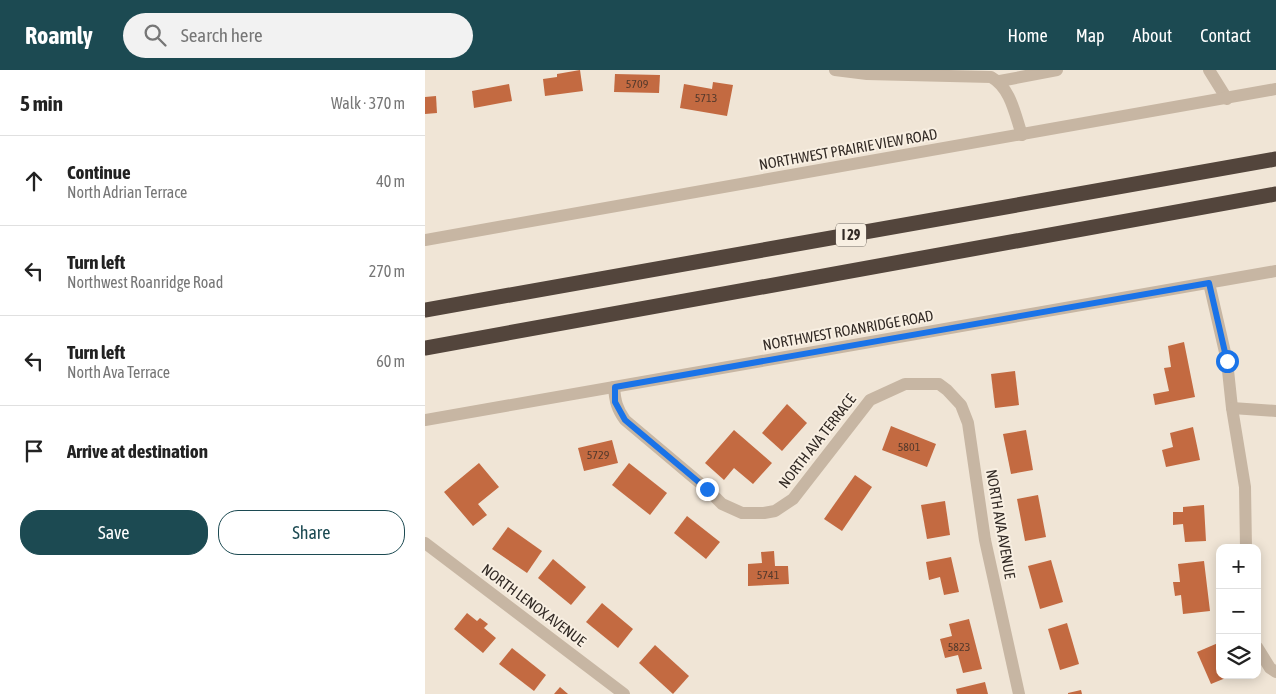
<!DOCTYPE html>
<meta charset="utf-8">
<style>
:root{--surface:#fff;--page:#f2f2f2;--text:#222;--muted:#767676;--line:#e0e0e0;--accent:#1c4a52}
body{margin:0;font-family:"Asap Condensed",sans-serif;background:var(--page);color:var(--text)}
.controls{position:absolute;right:15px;bottom:15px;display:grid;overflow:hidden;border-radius:10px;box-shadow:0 2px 12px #0003}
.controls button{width:45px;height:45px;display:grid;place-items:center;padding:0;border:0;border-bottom:1px solid var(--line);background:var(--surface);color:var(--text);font:25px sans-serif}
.stop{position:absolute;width:15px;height:15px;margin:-11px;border:4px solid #1a73e8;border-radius:50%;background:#fff}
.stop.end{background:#1a73e8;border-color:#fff;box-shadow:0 1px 5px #0008}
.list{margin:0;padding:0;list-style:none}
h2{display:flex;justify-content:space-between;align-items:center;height:65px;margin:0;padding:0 20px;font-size:21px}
h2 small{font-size:16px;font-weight:400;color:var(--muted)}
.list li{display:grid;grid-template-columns:32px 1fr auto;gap:15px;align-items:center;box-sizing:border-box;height:90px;padding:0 20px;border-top:1px solid var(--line)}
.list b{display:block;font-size:19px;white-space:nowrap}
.list p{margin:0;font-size:16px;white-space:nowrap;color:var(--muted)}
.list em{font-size:16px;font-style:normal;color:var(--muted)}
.actions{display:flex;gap:10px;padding:15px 20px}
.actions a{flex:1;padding:11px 0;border:1px solid var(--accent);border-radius:20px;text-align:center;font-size:18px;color:var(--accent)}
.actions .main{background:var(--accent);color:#fff}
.icon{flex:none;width:28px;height:28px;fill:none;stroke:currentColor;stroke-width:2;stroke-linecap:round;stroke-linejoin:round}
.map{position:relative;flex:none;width:851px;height:624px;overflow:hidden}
header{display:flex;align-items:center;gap:30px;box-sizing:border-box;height:70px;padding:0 25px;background:var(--accent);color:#fff}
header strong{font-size:24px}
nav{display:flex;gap:28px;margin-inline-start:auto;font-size:18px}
.search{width:350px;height:45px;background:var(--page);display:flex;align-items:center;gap:12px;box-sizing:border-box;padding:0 18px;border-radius:28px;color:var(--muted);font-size:19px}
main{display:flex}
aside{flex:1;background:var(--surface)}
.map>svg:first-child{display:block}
.building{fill:#c36a41}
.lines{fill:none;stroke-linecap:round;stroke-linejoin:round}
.minor{stroke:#c7b6a3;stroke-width:12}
.highway{stroke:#53453c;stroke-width:15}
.route{stroke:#1a73e8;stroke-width:6}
.labels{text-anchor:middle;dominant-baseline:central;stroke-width:4;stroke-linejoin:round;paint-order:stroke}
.number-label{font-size:12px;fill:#563a2c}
.shield{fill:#f8efe2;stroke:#6d655e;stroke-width:1}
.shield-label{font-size:14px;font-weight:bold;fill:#322a25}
.street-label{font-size:15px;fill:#322a25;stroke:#f8efe2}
</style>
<header>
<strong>Roamly</strong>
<div class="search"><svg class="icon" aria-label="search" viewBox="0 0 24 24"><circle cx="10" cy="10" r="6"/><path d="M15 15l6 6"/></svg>Search here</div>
<nav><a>Home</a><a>Map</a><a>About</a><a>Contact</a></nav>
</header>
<main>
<aside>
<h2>5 min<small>Walk · 370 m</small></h2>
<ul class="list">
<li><svg class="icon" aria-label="ahead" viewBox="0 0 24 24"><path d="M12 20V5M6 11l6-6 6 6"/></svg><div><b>Continue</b><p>North Adrian Terrace</p></div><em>40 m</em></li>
<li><svg class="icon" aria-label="left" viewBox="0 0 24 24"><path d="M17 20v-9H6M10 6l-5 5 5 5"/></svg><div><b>Turn left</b><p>Northwest Roanridge Road</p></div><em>270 m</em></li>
<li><svg class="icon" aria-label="left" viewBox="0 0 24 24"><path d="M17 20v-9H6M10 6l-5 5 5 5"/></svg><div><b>Turn left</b><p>North Ava Terrace</p></div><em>60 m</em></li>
<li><svg class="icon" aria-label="arrive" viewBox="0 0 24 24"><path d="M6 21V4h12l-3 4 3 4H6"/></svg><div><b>Arrive at destination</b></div></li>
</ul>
<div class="actions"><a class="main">Save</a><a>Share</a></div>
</aside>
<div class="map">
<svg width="851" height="624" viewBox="0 0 851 624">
<rect width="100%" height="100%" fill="#f0e5d6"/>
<g class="building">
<path d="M155 0 158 21 120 26 118 9 132 7V4Z"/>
<path d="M190 4 235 5 234 23 189 22Z"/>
<path d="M288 12 308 15 302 46 255 38 259 14 287 19Z"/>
<path d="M84 14 87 31 49 38 47 21Z"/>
<path d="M11 26 12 43 0 44V27Z"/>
<path d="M759 272 770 327 730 335 728 324 744 321 739 298 746 297 743 276Z"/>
<path d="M590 301 594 335 570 338 566 304Z"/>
<path d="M362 334 382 353 357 381 337 363Z"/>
<path d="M466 356 511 374 502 397 457 380Z"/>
<path d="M768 357 775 390 741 397 737 380 748 377 745 363Z"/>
<path d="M309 360 347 393 328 414 309 398 299 410 280 393Z"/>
<path d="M601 360 608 400 586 404 578 364Z"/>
<path d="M187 370 193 393 159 401 153 378Z"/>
<path d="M54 393 74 417 53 434 62 445 48 456 19 422Z"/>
<path d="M204 393 242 423 225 445 187 415Z"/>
<path d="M430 405 447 417 417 461 399 449Z"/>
<path d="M613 425 621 467 600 471 592 429Z"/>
<path d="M520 431 525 465 502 469 496 435Z"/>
<path d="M779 435 781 471 760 472 758 454 748 455V442H758V437Z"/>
<path d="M262 446 295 472 281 489 249 463Z"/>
<path d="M83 457 117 481 102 503 67 479Z"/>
<path d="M349 481 350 496H363L364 514 323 516V494L337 493 336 482Z"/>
<path d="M526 487 534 522 519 525 515 507 504 510 501 492Z"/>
<path d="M128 489 161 517 146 535 113 508Z"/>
<path d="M626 490 638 532 615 539 603 496Z"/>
<path d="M779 491 785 541 758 544 756 525 750 526 748 512H755L753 494Z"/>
<path d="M177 533 208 559 193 578 161 552Z"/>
<path d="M42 543 52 551 55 548 63 554 59 558 71 568 58 583 29 559Z"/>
<path d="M544 549 557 599 538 603 533 585 520 588 515 569 527 566 524 554Z"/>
<path d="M642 553 654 594 635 600 623 559Z"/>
<path d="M793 573 795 578V605H808L786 614 772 582Z"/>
<path d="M230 575 264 606 248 624 214 593Z"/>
<path d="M87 578 121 605 109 621 74 594Z"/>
<path d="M560 612 563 624H532L531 619Z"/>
<path d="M135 617 143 624H129Z"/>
<path d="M656 620 657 624H643V623Z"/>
</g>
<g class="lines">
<g class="minor">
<path d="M410 0 442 4 566 7C586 18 590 45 597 65"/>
<path d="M784 0 802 29"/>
<path d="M575 11 632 0"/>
<path d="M0 170 851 19"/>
<path d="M784 213 802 291 807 338 820 417 821 478"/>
<path d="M189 317C190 331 192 339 200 350L282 419 297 434 317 443H339L350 441 368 429 445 330 480 314H514L522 320 536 335 543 353 560 470 594 624"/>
<path d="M807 338 851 341"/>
<path d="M0 350 851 201"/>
<path d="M0 473 199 624"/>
<path d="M832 577 845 598 851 602"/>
</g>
<g class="highway">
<path d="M0 240 851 89"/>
<path d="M0 278 851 124"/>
</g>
</g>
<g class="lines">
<path class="route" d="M282 419 200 350 190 332V317L784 213 802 291"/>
</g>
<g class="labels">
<g class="number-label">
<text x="212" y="14">5709</text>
<text x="281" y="28">5713</text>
<text x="484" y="377">5801</text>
<text x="173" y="385">5729</text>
<text x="343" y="505">5741</text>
<text x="534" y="577">5823</text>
</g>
<rect class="shield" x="411" y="153.5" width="30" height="23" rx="4"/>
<g class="shield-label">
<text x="426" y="165">I 29</text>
</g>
<g class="street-label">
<text transform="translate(423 79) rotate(-10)">NORTHWEST PRAIRIE VIEW ROAD</text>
<text transform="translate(423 260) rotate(-10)">NORTHWEST ROANRIDGE ROAD</text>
<text transform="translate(392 371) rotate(-52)">NORTH AVA TERRACE</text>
<text transform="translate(576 454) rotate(80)">NORTH AVA AVENUE</text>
<text transform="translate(109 535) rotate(37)">NORTH LENOX AVENUE</text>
</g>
</g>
</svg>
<div class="controls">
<button>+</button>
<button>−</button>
<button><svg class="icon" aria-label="layers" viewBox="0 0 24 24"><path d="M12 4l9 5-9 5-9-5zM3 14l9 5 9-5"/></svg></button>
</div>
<div class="stop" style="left:802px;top:291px"></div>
<div class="stop end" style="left:282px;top:419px"></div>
</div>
</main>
